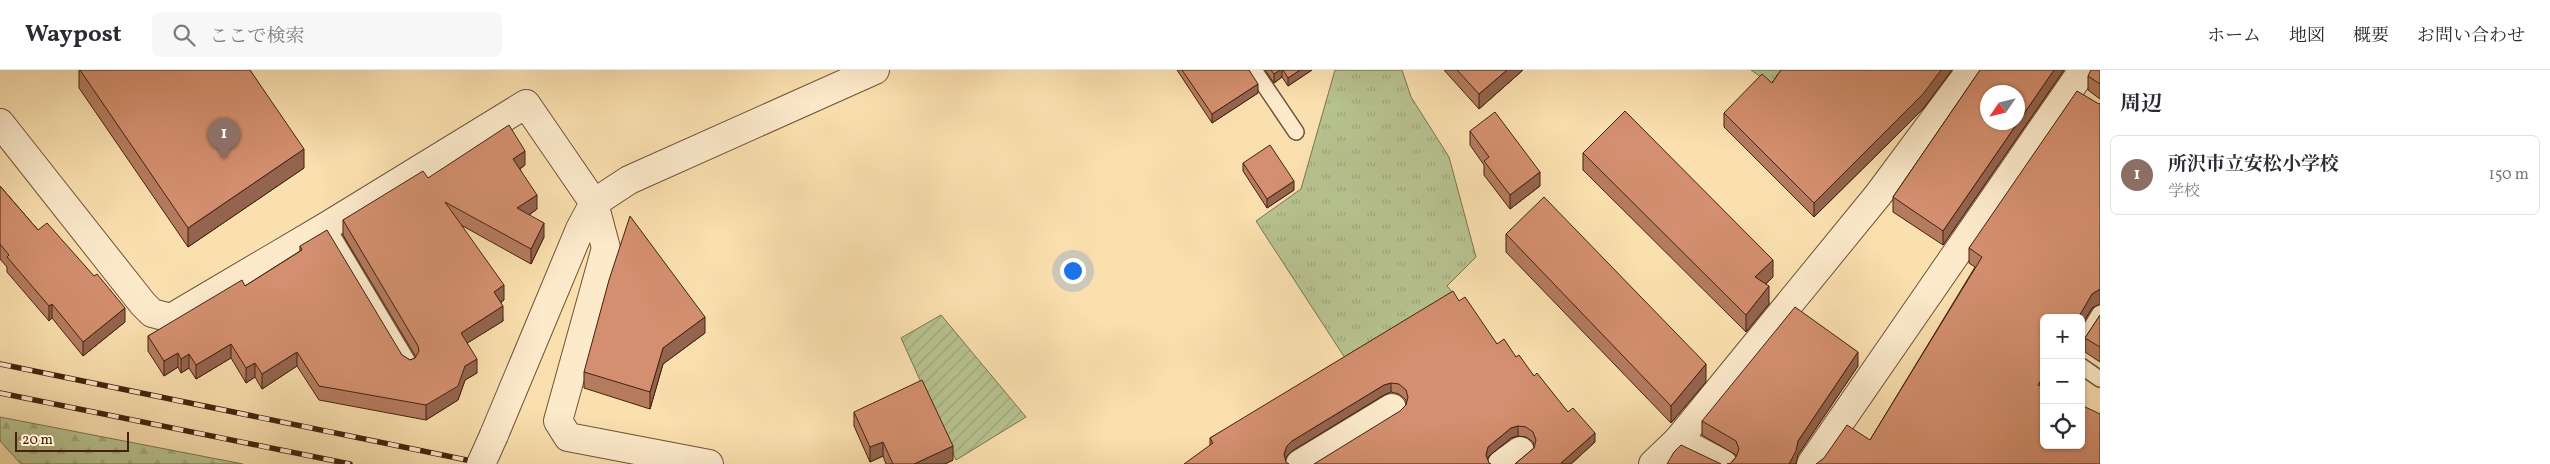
<!DOCTYPE html>
<html lang="ja">
<meta charset="utf-8">
<style>
:root{--surface:#fff;--page:#f7f7f7;--text:#2b2b33;--muted:#7c7c81;--line:#e1e1e2;--accent:#8f2418}
body{margin:0;font-family:Vollkorn,"Noto Serif JP",serif;background:var(--page);color:var(--text)}
.controls{position:absolute;right:15px;bottom:15px;display:grid;overflow:hidden;border-radius:8px;box-shadow:0 1px 4px #0004}
.controls button{width:45px;height:45px;display:grid;place-items:center;padding:0;border:0;border-bottom:1px solid var(--line);background:var(--surface);color:var(--text);font:25px sans-serif}
.compass{position:absolute;left:1980px;top:15px;width:45px;height:45px;border-radius:50%;background:var(--surface);box-shadow:0 1px 4px #0004;rotate:235deg}
.scale{position:absolute;left:15px;bottom:12px;width:114px;box-sizing:border-box;padding-left:5px;border:2px solid #44220f;border-top:0;font-size:14px;line-height:18px;white-space:nowrap;color:#44220f;-webkit-text-stroke:4px #fceacb;paint-order:stroke}
.you{position:absolute;left:1072px;top:200px;width:18px;height:18px;margin:-12px;border:4px solid #fff;border-radius:50%;background:#1a73e8;box-shadow:0 0 0 8px #1a73e833}
.badge{display:grid;place-items:center;width:32px;height:32px;border-radius:50%;background:var(--accent);color:#fff;font-size:16px;font-weight:700}
.pin{position:absolute;translate:-50% -41px;filter:drop-shadow(0 1px 2px #0008)}
.pin::after{content:'';position:absolute;top:26px;width:18px;height:15px;background:inherit;clip-path:polygon(0 0,100% 0,50% 100%)}
.list{margin:0;padding:0;list-style:none}
h2{display:flex;justify-content:space-between;align-items:center;height:65px;margin:0;padding:0 20px;font-size:21px}
h2 small{font-size:16px;font-weight:400;color:var(--muted)}
.list li{display:grid;grid-template-columns:32px 1fr auto;gap:15px;align-items:center;box-sizing:border-box;height:80px;margin:0 10px 10px;padding:0 10px;border:1px solid var(--line);border-radius:8px}
.list b{display:block;font-size:19px;white-space:nowrap}
.list p{margin:0;font-size:16px;white-space:nowrap;color:var(--muted)}
.list em{font-size:16px;font-style:normal;color:var(--muted)}
.icon{flex:none;width:28px;height:28px;fill:none;stroke:currentColor;stroke-width:2;stroke-linecap:round;stroke-linejoin:round}
.map{position:relative;flex:none;width:2100px;height:394px;overflow:hidden}
header{display:flex;align-items:center;gap:30px;box-sizing:border-box;height:70px;padding:0 25px;background:var(--surface);border-bottom:1px solid var(--line)}
header strong{font-size:24px}
nav{display:flex;gap:28px;margin-inline-start:auto;font-size:18px}
.search{width:350px;height:45px;background:var(--page);display:flex;align-items:center;gap:12px;box-sizing:border-box;padding:0 18px;border-radius:8px;color:var(--muted);font-size:19px}
main{display:flex}
aside{flex:1;background:var(--surface)}
.map>svg:first-child{display:block}
.grass{fill:url(#grass-tufts);stroke:#7e7250}
.forest{fill:url(#forest-firs);stroke:#7e7250}
.garden{fill:url(#garden-furrows);stroke:#7e7250}
.lines{fill:none;stroke-linecap:round;stroke-linejoin:round}
.lane-casing{stroke:#725137;stroke-width:18}
.street-casing{stroke:#725137;stroke-width:30}
.lane{stroke:#fceacb;stroke-width:15}
.street{stroke:#fceacb;stroke-width:28}
.rail-casing{stroke:#44220f;stroke-width:5.5}
.rail{stroke:#fceacb;stroke-width:4;stroke-dasharray:11;stroke-linecap:butt}
.street-bridge-casing{stroke:#725137;stroke-width:30;stroke-linecap:butt}
.street-bridge{stroke:#fceacb;stroke-width:28}
.wall{fill:#b57b5f;stroke:#44220f}
.shaded-wall{fill:#94644e;stroke:#44220f}
.building{fill:#d38f6f;stroke:#44220f;fill-rule:evenodd}
</style>
<header>
<strong>Waypost</strong>
<div class="search"><svg class="icon" aria-label="search" viewBox="0 0 24 24"><circle cx="10" cy="10" r="6"/><path d="M15 15l6 6"/></svg>ここで検索</div>
<nav><a>ホーム</a><a>地図</a><a>概要</a><a>お問い合わせ</a></nav>
</header>
<main>
<div class="map">
<svg width="2100" height="394" viewBox="0 0 2100 394">
<defs>
<pattern id="grass-tufts" width="24" height="20" patternUnits="userSpaceOnUse" patternTransform="scale(1.25)"><rect width="24" height="20" fill="#b7c390"/><path d="M3 7l-1-3M5 7V3M7 7l1-3M15 17l-1-3M17 17v-4M19 17l1-3" fill="none" stroke="#9fa77b"/></pattern>
<pattern id="forest-firs" width="22" height="20" patternUnits="userSpaceOnUse" patternTransform="scale(1.25)"><rect width="22" height="20" fill="#b7c390"/><path d="M5 1l3.5 6h-7zM16 11l3.5 6h-7z" fill="#9fa77b"/></pattern>
<pattern id="garden-furrows" width="10" height="10" patternUnits="userSpaceOnUse" patternTransform="scale(1.25)"><rect width="10" height="10" fill="#b7c390"/><path d="M-1 1l2-2M0 10L10 0M9 11l2-2" fill="none" stroke="#9fa77b"/></pattern>
</defs>
<rect width="100%" height="100%" fill="#fadfaf"/>
<filter id="stains"><feTurbulence type="fractalNoise" baseFrequency=".004" numOctaves="4"/><feColorMatrix values="0 0 0 0 .2 0 0 0 0 .09 0 0 0 0 .02 0 0 0 .5 -.17"/></filter>
<radialGradient id="worn" r=".72"><stop offset=".6" stop-color="#630" stop-opacity="0"/><stop offset="1" stop-color="#630" stop-opacity=".3"/></radialGradient>
<g class="grass">
<path d="M1335 0H1402L1411 27 1449 87 1476 187 1447 216 1455 225 1345 288 1256 151 1301 119Z"/>
<path d="M1751 0H1783L1771 14Z"/>
</g>
<path class="forest" d="M0 347 243 394H21L0 371Z"/>
<path class="garden" d="M941 245 1026 347 956 390 901 268Z"/>
<g class="lines">
<defs>
<g id="lane">
<path d="M1254 0 1296 62"/>
<path d="M327 156 410 295"/>
<path d="M2081 274 2100 243"/>
<path d="M2081 296 2100 309"/>
</g>
<g id="street">
<path d="M0 53 143 234 152 243 171 248 327 156 526 34 594 133 606 178 558 351 568 367 709 394"/>
<path d="M494 365 580 159 594 133 629 110 875 0"/>
<path d="M1678 370 1723 394"/>
<path d="M1300 394 1392 338"/>
<path d="M1502 394 1520 381"/>
<path d="M1653 394 1678 370 1878 125 1971 0"/>
<path d="M1811 394 2083 0"/>
</g>
</defs>
<use href="#lane" class="lane-casing"/>
<use href="#street" class="street-casing"/>
<use href="#lane" class="lane"/>
<use href="#street" class="street"/>
<defs>
<g id="rail">
<path d="M0 294 486 394"/>
<path d="M0 323 350 394"/>
</g>
</defs>
<use href="#rail" class="rail-casing"/>
<use href="#rail" class="rail"/>
<defs>
<path id="street-bridge" d="M481 394 494 365"/>
</defs>
<use href="#street-bridge" class="street-bridge-casing"/>
<use href="#street-bridge" class="street-bridge"/>
</g>
<g class="wall">
<path d="M79 0H250L304 98 188 177 79 18Z"/>
<path d="M1177 0H1249L1258 23 1212 53Z"/>
<path d="M1265 0H1312L1288 16 1282 7 1274 13Z"/>
<path d="M1444 0H1523L1479 39Z"/>
<path d="M1781 0H1952L1923 39 1814 147 1724 57V43L1772 13Z"/>
<path d="M1980 0H2064L1943 175 1893 142V127Z"/>
<path d="M2100 0V29L2088 20V6Z"/>
<path d="M2100 33V234L2092 238 2081 256V248L1870 370 1975 197 1969 193V178Z"/>
<path d="M1470 61 1540 116 1510 139 1484 105V95L1470 75Z"/>
<path d="M1583 83 1773 207 1766 214 1769 234 1746 262 1583 100Z"/>
<path d="M1243 93 1294 120 1267 138 1243 101Z"/>
<path d="M525 95 520 99 537 139 529 145 544 167 531 194 461 155 504 230 501 232 503 251 467 273 477 303 465 310 458 330 426 350 319 330 297 296 262 319 255 307 246 313 231 288 196 309 189 298 181 303 178 297 164 306 148 281V266L245 216 300 181V176L402 285 410 290 415 288 416 287 343 165V150L428 108Z"/>
<path d="M0 116 38 160 125 252 83 286 52 248 49 251 7 202V197L0 189Z"/>
<path d="M1506 164 1706 312 1671 353 1506 182Z"/>
<path d="M1459 231 1497 274 1516 287 1534 306 1568 342 1595 372 1571 394H1515L1534 378V376L1533 372 1526 367 1518 366 1511 368 1488 387V389L1400 341 1406 335V330L1399 324 1391 322 1384 325 1292 381 1287 386 1210 375V368Z"/>
<path d="M2100 245V292L2085 282V268Z"/>
<path d="M705 263 663 294 650 339 584 318V302Z"/>
<path d="M1858 296 1798 385 1731 393 1736 387V385L1702 365V351Z"/>
<path d="M854 342 953 390 945 394H886L883 386 870 392 854 356Z"/>
</g>
<g class="shaded-wall">
<path d="M1280 0H1282V7L1274 13V4Z"/>
<path d="M1300 0H1312L1288 16V8Z"/>
<path d="M1507 0H1523L1479 39V24Z"/>
<path d="M1941 0H1952L1923 39 1814 147V133Z"/>
<path d="M2054 0H2064L1943 175V161Z"/>
<path d="M1258 14V23L1212 53V44Z"/>
<path d="M304 79V98L188 177V158Z"/>
<path d="M525 81V95L513 103V89Z"/>
<path d="M1540 102V116L1510 139V125Z"/>
<path d="M1294 111V120L1267 138V129Z"/>
<path d="M537 125V139L517 153V138Z"/>
<path d="M544 153V167L531 194V179Z"/>
<path d="M1773 190V207L1755 224V207Z"/>
<path d="M504 215V230L494 236V222Z"/>
<path d="M1769 216V234L1746 262V245Z"/>
<path d="M2100 219V234L2092 238 2081 256V248H2078L2092 224Z"/>
<path d="M52 234V248L49 251V236Z"/>
<path d="M503 236V251L461 277V263Z"/>
<path d="M125 238V252L83 286V272Z"/>
<path d="M705 247V263L663 294 650 339V322L663 278Z"/>
<path d="M231 274V288L196 309V295Z"/>
<path d="M297 282V296L262 319V304Z"/>
<path d="M1858 282V296L1798 385 1796 394H1789L1798 371Z"/>
<path d="M178 283V297L164 306V291Z"/>
<path d="M189 284V298L181 303V289Z"/>
<path d="M477 289V303L465 310 458 330 426 350V335L465 296Z"/>
<path d="M255 293V307L246 313V298Z"/>
<path d="M1706 294V312L1671 353V336Z"/>
<path d="M2044 305V320L2038 315Z"/>
<path d="M1391 313V322L1384 325 1292 381 1287 386 1284 394V384L1287 376 1292 371 1384 315Z"/>
<path d="M1518 356V366L1511 368 1488 387 1486 394V385L1488 377 1511 358Z"/>
<path d="M1595 363V372L1571 394H1561V393Z"/>
<path d="M883 372V386L870 392V377Z"/>
<path d="M953 376V390L945 394H914Z"/>
</g>
<g class="building">
<path d="M80 0H250L304 79 188 158Z"/>
<path d="M1182 0H1249L1258 14 1212 44Z"/>
<path d="M1271 0H1280L1274 4Z"/>
<path d="M1283 0H1300L1288 8Z"/>
<path d="M1457 0H1507L1479 24Z"/>
<path d="M1781 0H1941L1923 24 1814 133 1724 43 1762 4 1772 13Z"/>
<path d="M1980 0H2054L1943 161 1893 127ZM1988 22H2018V52H1988Z"/>
<path d="M2091 0H2100V14L2088 6Z"/>
<path d="M2077 21 2099 34 2100 33V219L2092 224 2078 248H2044V305L2038 315 2044 318V375H2081V335L2100 344V394H1816L1824 388 1847 355 1870 370 1982 187 1969 178Z"/>
<path d="M1625 41 1773 190 1755 207 1769 216 1746 245 1583 83Z"/>
<path d="M1495 42 1540 102 1510 125 1484 91 1489 87 1470 61Z"/>
<path d="M509 55 525 81 513 89 537 125 517 138 544 153 531 179 445 132 504 215 494 222 503 236 461 263 477 289 465 296 458 316 426 335 319 316 297 282 262 304 255 293 246 298 231 274 196 295 189 284 181 289 178 283 164 291 148 266 242 210 245 216 302 180 300 176 327 160 402 285 410 290 415 288 419 281 418 276 343 150 423 101 428 108Z"/>
<path d="M1270 75 1294 111 1267 129 1243 93Z"/>
<path d="M0 116 38 160 47 153 94 206 97 204 125 238 83 272 52 234 49 236 7 187 9 185 0 174Z"/>
<path d="M1544 127 1706 294 1671 336 1506 164Z"/>
<path d="M630 146 705 247 663 278 650 322 584 302 609 210Z"/>
<path d="M1453 221 1459 231 1465 227 1497 274 1504 269 1516 287 1519 285 1534 306 1537 303 1568 342 1573 338 1595 363 1561 393 1562 394H1515L1534 378 1536 370 1533 362 1526 357 1518 356 1511 358 1488 377 1486 385 1489 393 1491 394H1314L1400 341 1406 335 1408 327 1406 320 1399 314 1391 313 1384 315 1292 371 1287 376 1284 384 1286 392 1289 394H1184L1213 373 1210 368Z"/>
<path d="M1795 237 1858 282 1798 371 1796 381 1789 394H1727L1731 393 1736 387 1739 379 1736 371 1702 351Z"/>
<path d="M2100 245V277L2085 268Z"/>
<path d="M922 310 953 376 914 394H893L883 372 870 377 854 342Z"/>
<path d="M1681 375 1721 394H1667L1674 382Z"/>
</g>
<rect width="100%" height="100%" filter="url(#stains)"/>
<rect width="100%" height="100%" fill="url(#worn)"/>
</svg>
<div class="controls">
<button>+</button>
<button>−</button>
<button><svg class="icon" aria-label="locate" viewBox="0 0 24 24"><circle cx="12" cy="12" r="6"/><path d="M12 2v4M12 18v4M2 12h4M18 12h4"/></svg></button>
</div>
<svg class="compass" viewBox="-18 -18 36 36"><path d="M0-13l5 13h-10z" fill="#e53935"/><path d="M0 13l5-13h-10z" fill="#7c7c81"/></svg>
<div class="scale">20 m</div>
<div class="you"></div>
<div class="pin badge" style="left:224px;top:89px;background:#8d6e63">1</div>
</div>
<aside>
<h2>周辺<small></small></h2>
<ul class="list">
<li><span class="badge" style="background:#8d6e63">1</span><div><b>所沢市立安松小学校</b><p>学校</p></div><em>150 m</em></li>
</ul>
</aside>
</main>
